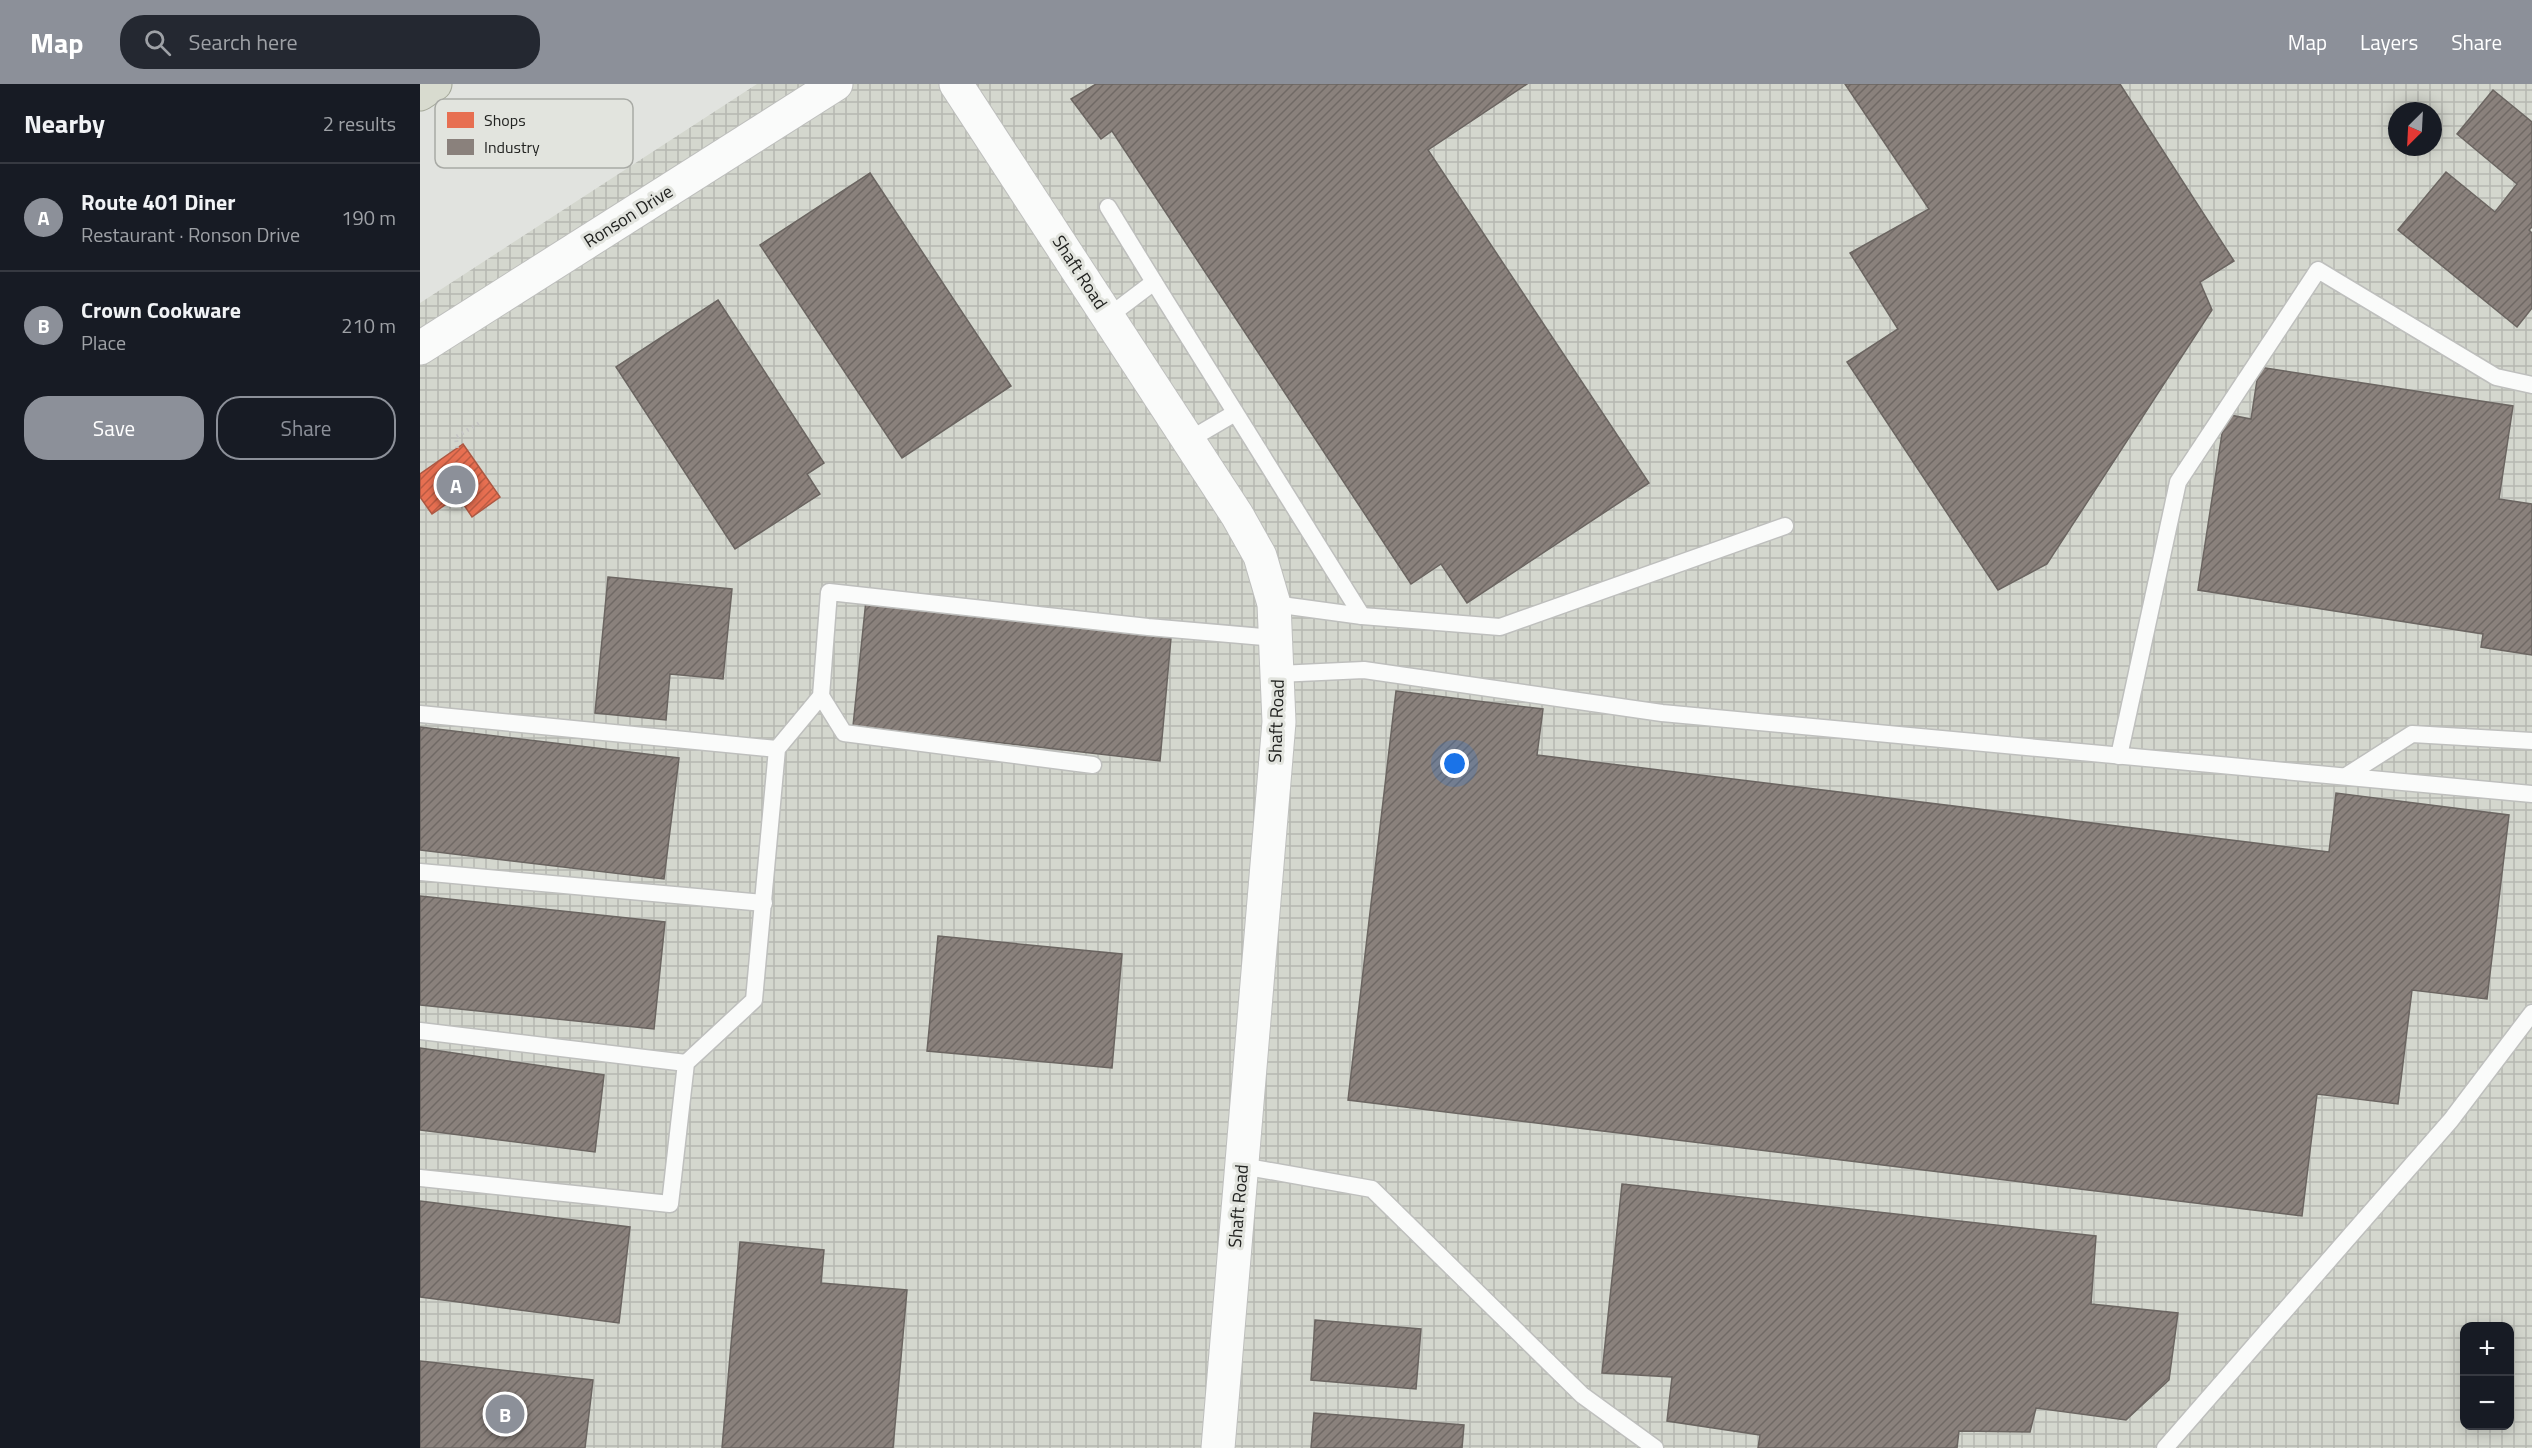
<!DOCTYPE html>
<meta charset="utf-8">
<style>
:root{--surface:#171b24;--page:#242831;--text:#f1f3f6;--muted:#9ea1a6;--line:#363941;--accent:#8c9099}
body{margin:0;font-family:"Titillium Web",sans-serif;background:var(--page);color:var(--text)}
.controls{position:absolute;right:18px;bottom:18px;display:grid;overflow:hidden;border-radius:12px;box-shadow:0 3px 15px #0003}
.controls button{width:54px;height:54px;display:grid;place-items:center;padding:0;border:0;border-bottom:2px solid var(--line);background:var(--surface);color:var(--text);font:30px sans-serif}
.compass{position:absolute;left:1968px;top:18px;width:54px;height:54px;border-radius:50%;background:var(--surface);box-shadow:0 3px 15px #0003;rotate:204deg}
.you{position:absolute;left:1035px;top:680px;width:21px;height:21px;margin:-15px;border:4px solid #fff;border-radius:50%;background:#1a73e8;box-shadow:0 0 0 9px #1a73e833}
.badge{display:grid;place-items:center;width:39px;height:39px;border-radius:50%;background:var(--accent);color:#fff;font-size:20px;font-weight:700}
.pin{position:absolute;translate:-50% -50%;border:3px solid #fff;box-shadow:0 2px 6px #0006}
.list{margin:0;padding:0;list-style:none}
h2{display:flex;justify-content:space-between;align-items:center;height:78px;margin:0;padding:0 24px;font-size:26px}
h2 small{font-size:20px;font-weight:400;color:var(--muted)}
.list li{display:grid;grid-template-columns:39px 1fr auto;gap:18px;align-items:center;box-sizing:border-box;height:108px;padding:0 24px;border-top:2px solid var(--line)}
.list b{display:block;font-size:22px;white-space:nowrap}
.list p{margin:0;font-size:20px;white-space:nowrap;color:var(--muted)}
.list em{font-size:20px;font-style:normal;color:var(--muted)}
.actions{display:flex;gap:12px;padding:18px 24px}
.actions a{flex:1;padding:14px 0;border:2px solid var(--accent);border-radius:24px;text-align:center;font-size:21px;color:var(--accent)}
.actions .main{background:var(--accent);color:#fff}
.icon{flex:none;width:33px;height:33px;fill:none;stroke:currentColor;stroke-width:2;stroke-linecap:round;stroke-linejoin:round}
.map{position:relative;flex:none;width:2112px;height:1364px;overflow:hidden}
header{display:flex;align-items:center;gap:36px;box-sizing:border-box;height:84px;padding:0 30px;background:var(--accent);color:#fff}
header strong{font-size:28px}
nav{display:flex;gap:33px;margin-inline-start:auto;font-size:21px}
.search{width:420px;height:54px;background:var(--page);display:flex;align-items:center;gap:15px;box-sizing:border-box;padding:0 21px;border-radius:24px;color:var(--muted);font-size:22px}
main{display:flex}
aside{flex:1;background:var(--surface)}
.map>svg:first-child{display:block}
.industrial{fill:url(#industrial-grid);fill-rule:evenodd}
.shops{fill:url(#shops-hatch);stroke:#ac5843;stroke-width:1.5}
.industry{fill:url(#industry-hatch);stroke:#6b6561;stroke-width:1.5}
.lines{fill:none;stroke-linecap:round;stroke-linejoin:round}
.service-casing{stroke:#bebfbd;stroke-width:19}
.minor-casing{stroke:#bebfbd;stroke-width:35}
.motorway-casing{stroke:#a3a798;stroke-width:35}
.path{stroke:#c4c4c4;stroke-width:4;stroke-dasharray:1.5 4.5;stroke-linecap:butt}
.service{stroke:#fafbfa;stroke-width:16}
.minor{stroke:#fafbfa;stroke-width:33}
.motorway{stroke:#d8dbcf;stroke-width:33}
.labels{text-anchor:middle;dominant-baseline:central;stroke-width:6;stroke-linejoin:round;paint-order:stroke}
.street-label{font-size:18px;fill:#222321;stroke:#e2e4de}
.key{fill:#e2e4de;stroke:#a8aaa5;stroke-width:1.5}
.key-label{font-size:16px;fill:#222321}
</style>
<header>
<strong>Map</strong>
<div class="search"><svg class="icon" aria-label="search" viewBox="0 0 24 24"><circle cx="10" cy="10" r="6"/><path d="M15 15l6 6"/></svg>Search here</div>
<nav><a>Map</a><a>Layers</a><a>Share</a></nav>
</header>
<main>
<aside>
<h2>Nearby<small>2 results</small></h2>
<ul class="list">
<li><span class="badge">A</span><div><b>Route 401 Diner</b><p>Restaurant · Ronson Drive</p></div><em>190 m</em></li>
<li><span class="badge">B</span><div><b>Crown Cookware</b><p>Place</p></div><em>210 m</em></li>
</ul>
<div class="actions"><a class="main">Save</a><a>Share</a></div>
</aside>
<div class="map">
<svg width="2112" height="1364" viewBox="0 0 2112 1364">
<defs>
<pattern id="industrial-grid" width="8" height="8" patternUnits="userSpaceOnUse" patternTransform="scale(1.5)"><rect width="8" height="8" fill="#d4d7ce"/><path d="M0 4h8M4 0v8" fill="none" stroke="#b6b8b1"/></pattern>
<pattern id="shops-hatch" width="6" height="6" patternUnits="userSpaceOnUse" patternTransform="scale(1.5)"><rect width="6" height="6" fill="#e76f51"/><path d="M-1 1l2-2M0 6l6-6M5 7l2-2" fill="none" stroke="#bb5b43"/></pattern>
<pattern id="industry-hatch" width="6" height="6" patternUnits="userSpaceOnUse" patternTransform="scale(1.5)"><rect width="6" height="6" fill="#8a817c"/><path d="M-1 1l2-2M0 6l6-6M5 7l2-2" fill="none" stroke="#706965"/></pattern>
</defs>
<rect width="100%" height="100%" fill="#e1e3df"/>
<path class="industrial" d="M337 0H2112V1364H0V219ZM1977 27H2013V63H1977ZM2044 1242H2090V1342H2044Z"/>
<path class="shops" d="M43 360 80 413 52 433 38 412 12 430 0 413V390Z"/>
<g class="industry">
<path d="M676 0H1107L1008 66 1229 399 1047 519 1021 480 991 500 692 47 681 55 651 15Z"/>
<path d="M1425 0H1700L1814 177 1780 198 1792 226 1627 480 1578 506 1427 278 1478 245 1430 169 1509 125Z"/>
<path d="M2073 6 2112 38V143L2109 146 2112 149V224L2097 243 1978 146 2026 88 2075 128 2097 100 2037 50Z"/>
<path d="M450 89 591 302 482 374 340 161Z"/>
<path d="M298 216 404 379 387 390 400 410 315 465 196 283Z"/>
<path d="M1839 283 2093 322 2079 415 2112 420V571L2061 563 2063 550 1778 506 1805 330 1831 335Z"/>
<path d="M188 493 312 505 303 595 250 590 246 636 175 629Z"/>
<path d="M446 516 751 554 740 677 433 642Z"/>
<path d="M976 607 1123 625 1117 671 1909 768 1916 709 2089 731 2067 915 1992 906 1978 1020 1897 1010 1882 1132 928 1016Z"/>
<path d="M0 643 259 674 244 795 0 766Z"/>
<path d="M0 812 245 838 234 945 0 921Z"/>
<path d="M518 852 702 870 692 984 507 967Z"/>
<path d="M0 964 184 991 175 1068 0 1046Z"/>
<path d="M1202 1100 1676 1152 1671 1220 1758 1229 1749 1296 1706 1336 1616 1324 1610 1348 1539 1347 1537 1364H1338L1340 1351 1247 1337 1252 1293 1182 1289Z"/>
<path d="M0 1117 210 1143 199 1239 0 1213Z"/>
<path d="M320 1158 404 1166 401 1199 487 1206 473 1364H302Z"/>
<path d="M895 1236 1001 1245 996 1305 891 1296Z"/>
<path d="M0 1277 173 1296 165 1364H0Z"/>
<path d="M894 1329 1044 1341 1042 1364H891Z"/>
</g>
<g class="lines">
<defs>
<g id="service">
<path d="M688 123 734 198 689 232"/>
<path d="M734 198 942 532"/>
<path d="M769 356 815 329"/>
<path d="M854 520 942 532 1080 543 1365 442"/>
<path d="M858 590 944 586 1242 629 2112 710"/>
<path d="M401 612 424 649 673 681"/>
<path d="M0 630 357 665"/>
<path d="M1699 672 1758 398 1898 186 2076 293 2112 301"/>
<path d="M1926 692 1992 650 2112 657"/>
<path d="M0 788 344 819"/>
<path d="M0 947 266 979"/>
<path d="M822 1082 952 1105 1162 1311 1235 1364"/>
<path d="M0 1094 250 1120 266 979 334 916 357 665 401 612 409 508 728 543 856 554"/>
<path d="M1745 1364 2031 1036 2112 929"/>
</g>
<g id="minor">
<path d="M536 0 817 431 840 472 854 520 859 638 798 1364"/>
<path d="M0 264 416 0"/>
</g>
<path id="motorway" d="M0 10 15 0"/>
</defs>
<use href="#service" class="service-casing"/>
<use href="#minor" class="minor-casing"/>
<use href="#motorway" class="motorway-casing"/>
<path class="path" d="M37 364 36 353 61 338"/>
<use href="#service" class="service"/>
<use href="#minor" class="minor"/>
<use href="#motorway" class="motorway"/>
</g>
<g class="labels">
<g class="street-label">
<text transform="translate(208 132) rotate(-32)">Ronson Drive</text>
<text transform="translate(660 188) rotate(57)">Shaft Road</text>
<text transform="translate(856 637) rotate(-88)">Shaft Road</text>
<text transform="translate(818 1122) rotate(-85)">Shaft Road</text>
</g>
</g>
<rect x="15" y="15" width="198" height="69" rx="9" class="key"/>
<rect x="27" y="28" width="27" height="16" fill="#e76f51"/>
<rect x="27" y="55" width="27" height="16" fill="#8a817c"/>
<g class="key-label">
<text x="64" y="42">Shops</text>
<text x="64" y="69">Industry</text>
</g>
</svg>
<div class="controls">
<button>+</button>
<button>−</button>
</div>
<svg class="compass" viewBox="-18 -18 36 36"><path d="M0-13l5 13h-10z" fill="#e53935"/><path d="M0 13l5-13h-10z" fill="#9ea1a6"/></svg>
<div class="you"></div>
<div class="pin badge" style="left:36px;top:401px">A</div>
<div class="pin badge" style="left:85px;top:1330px">B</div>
</div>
</main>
